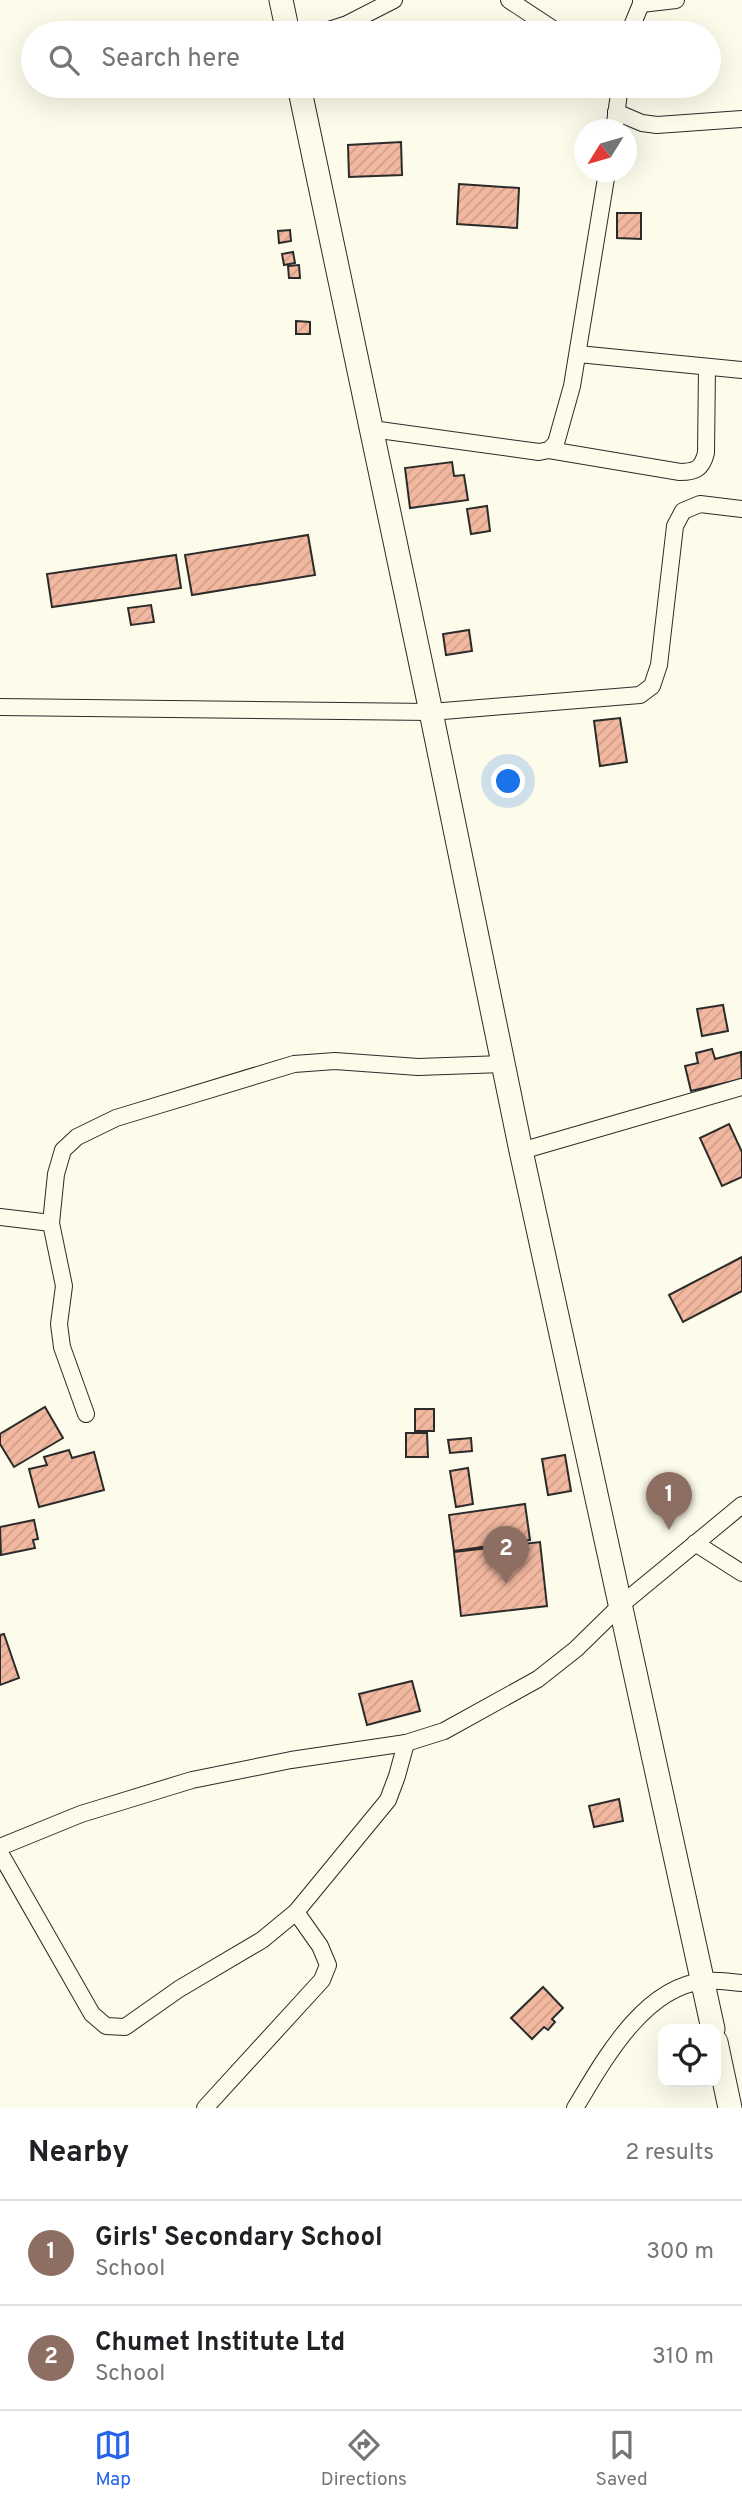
<!DOCTYPE html>
<style>
:root{--surface:#fff;--page:#f2f2f2;--text:#202124;--muted:#757577;--line:#e0e0e0;--accent:#2563eb}
body{margin:0;font-family:Overpass,sans-serif;background:var(--page);color:var(--text)}
.controls{position:absolute;right:21px;bottom:21px;display:grid;overflow:hidden;border-radius:14px;box-shadow:0 7px 28px #0002}
.controls button{width:63px;height:63px;display:grid;place-items:center;padding:0;border:0;border-bottom:2px solid var(--line);background:var(--surface);color:var(--text);font:35px sans-serif}
.compass{position:absolute;left:574px;top:119px;width:63px;height:63px;border-radius:50%;background:var(--surface);box-shadow:0 7px 28px #0002;rotate:233deg}
.you{position:absolute;left:509px;top:782px;width:24px;height:24px;margin:-18px;border:5px solid #fff;border-radius:50%;background:#1a73e8;box-shadow:0 0 0 10px #1a73e833}
.badge{display:grid;place-items:center;width:46px;height:46px;border-radius:50%;background:var(--accent);color:#fff;font-size:23px;font-weight:700}
.pin{position:absolute;translate:-50% -58px;filter:drop-shadow(0 2px 4px #0008)}
.pin::after{content:'';position:absolute;top:37px;width:24px;height:21px;background:inherit;clip-path:polygon(0 0,100% 0,50% 100%)}
.list{margin:0;padding:0;list-style:none}
h2{display:flex;justify-content:space-between;align-items:center;height:91px;margin:0;padding:0 28px;font-size:30px}
h2 small{font-size:23px;font-weight:400;color:var(--muted)}
.list li{display:grid;grid-template-columns:46px 1fr auto;gap:21px;align-items:center;box-sizing:border-box;height:105px;padding:0 28px;border-top:2px solid var(--line)}
.list b{display:block;font-size:26px;white-space:nowrap}
.list p{margin:0;font-size:23px;white-space:nowrap;color:var(--muted)}
.list em{font-size:23px;font-style:normal;color:var(--muted)}
.icon{flex:none;width:38px;height:38px;fill:none;stroke:currentColor;stroke-width:2;stroke-linecap:round;stroke-linejoin:round}
.map{position:relative;flex:none;width:742px;height:2108px;overflow:hidden}
.search{position:absolute;background:var(--surface);box-shadow:0 7px 28px #0002;left:21px;right:21px;top:21px;height:77px;display:flex;align-items:center;gap:18px;box-sizing:border-box;padding:0 24px;border-radius:38px;color:var(--muted);font-size:26px}
.sheet{height:301px;background:var(--surface)}
nav{display:flex;justify-content:space-around;align-items:center;box-sizing:border-box;height:98px;border-top:2px solid var(--line);background:var(--surface);font-size:19px;color:var(--muted)}
nav a{display:grid;justify-items:center;gap:4px}
nav .on{color:var(--accent)}
.map>svg:first-child{display:block}
.building{fill:url(#building-hatch);stroke:#2b2b2b;stroke-width:2}
.lines{fill:none;stroke-linecap:round;stroke-linejoin:round}
.minor-casing{stroke:#2b2b2b;stroke-width:18}
.secondary-casing{stroke:#2b2b2b;stroke-width:25}
.minor{stroke:#fdfbea;stroke-width:16}
.secondary{stroke:#fdfbea;stroke-width:23}
</style>
<div class="map">
<svg width="742" height="2108" viewBox="0 0 742 2108">
<defs>
<pattern id="building-hatch" width="6" height="6" patternUnits="userSpaceOnUse" patternTransform="scale(1.75)"><rect width="6" height="6" fill="#f2b8a0"/><path d="M-1 1l2-2M0 6l6-6M5 7l2-2" fill="none" stroke="#d09e8a"/></pattern>
</defs>
<rect width="100%" height="100%" fill="#fdfbea"/>
<g class="building">
<path d="M401 142 402 175 349 177 348 145Z"/>
<path d="M459 184 519 188 517 228 457 224Z"/>
<path d="M617 213H641V239L617 238Z"/>
<path d="M290 230 291 241 279 243 278 231Z"/>
<path d="M293 252 295 263 284 265 282 254Z"/>
<path d="M299 265 300 278H289L288 266Z"/>
<path d="M296 321 310 322V334H296Z"/>
<path d="M452 462 454 476 464 475 468 500 410 508 405 468Z"/>
<path d="M487 506 490 531 471 534 467 509Z"/>
<path d="M308 535 315 575 192 595 185 555Z"/>
<path d="M176 555 181 588 52 607 47 574Z"/>
<path d="M151 605 154 622 131 625 128 608Z"/>
<path d="M469 630 472 651 446 655 443 634Z"/>
<path d="M620 718 627 762 600 766 594 721Z"/>
<path d="M723 1005 728 1031 702 1036 697 1009Z"/>
<path d="M712 1049 715 1059 741 1052 742 1079 691 1091 685 1066 698 1063 696 1053Z"/>
<path d="M729 1124 742 1152V1177L722 1186 700 1138Z"/>
<path d="M742 1257V1291L683 1322 669 1295Z"/>
<path d="M45 1407 63 1438 14 1467 0 1444V1434Z"/>
<rect x="415" y="1409" width="19" height="22"/>
<path d="M406 1433H427L428 1457H406Z"/>
<path d="M471 1438 472 1451 450 1453 448 1440Z"/>
<path d="M69 1450 72 1458 94 1452 104 1490 39 1507 29 1469 47 1465 44 1457Z"/>
<path d="M565 1455 571 1491 548 1495 542 1459Z"/>
<path d="M468 1468 473 1504 456 1507 450 1471Z"/>
<path d="M525 1504 530 1540 454 1551 449 1515Z"/>
<path d="M34 1520 38 1539 33 1540 35 1548 1 1555 0 1527Z"/>
<path d="M540 1542 547 1606 461 1616 454 1552Z"/>
<path d="M4 1634 19 1678 0 1685V1635Z"/>
<path d="M412 1681 420 1711 367 1725 359 1694Z"/>
<path d="M619 1799 623 1821 594 1827 589 1806Z"/>
<path d="M543 1987 563 2008 552 2019 555 2022 548 2030 544 2027 532 2039 511 2018Z"/>
</g>
<g class="lines">
<defs>
<g id="minor">
<path d="M509 0 559 33"/>
<path d="M641 4 676 0"/>
<path d="M319 33 347 24 394 0"/>
<path d="M629 33 641 4V0"/>
<path d="M616 112 642 123 657 125 742 119"/>
<path d="M614 130 620 86"/>
<path d="M578 354 742 370"/>
<path d="M372 429 539 452 549 450 556 443 572 386 607 172"/>
<path d="M549 450 680 472C695 472 702 469 706 453L707 367"/>
<path d="M0 707 431 712 640 695 652 686 659 665 675 526 683 511 700 504 742 509"/>
<path d="M521 1151 742 1087"/>
<path d="M0 1217 51 1223"/>
<path d="M86 1414 62 1347 59 1324 64 1286 51 1223 56 1174 63 1150 77 1137 116 1118 294 1064 335 1061 418 1067 503 1064"/>
<path d="M695 1543 742 1573"/>
<path d="M0 1847 81 1814 192 1780 291 1760 406 1743 444 1731 538 1679 576 1649 622 1604 742 1505"/>
<path d="M0 1853 92 2014 106 2026 125 2027 179 1989 262 1940 296 1912 388 1800 397 1776 406 1743"/>
<path d="M205 2108 322 1980 328 1965 320 1946 296 1912"/>
<path d="M575 2108C603 2062 643 1987 704 1981 716 1980 730 1982 742 1983"/>
</g>
<g id="secondary">
<path d="M281 0 288 33"/>
<path d="M299 86 431 712 521 1151 713 2029"/>
<path d="M716 2042 730 2108"/>
</g>
</defs>
<use href="#minor" class="minor-casing"/>
<use href="#secondary" class="secondary-casing"/>
<use href="#minor" class="minor"/>
<use href="#secondary" class="secondary"/>
</g>
</svg>
<div class="controls">
<button><svg class="icon" aria-label="locate" viewBox="0 0 24 24"><circle cx="12" cy="12" r="6"/><path d="M12 2v4M12 18v4M2 12h4M18 12h4"/></svg></button>
</div>
<svg class="compass" viewBox="-18 -18 36 36"><path d="M0-13l5 13h-10z" fill="#e53935"/><path d="M0 13l5-13h-10z" fill="#757577"/></svg>
<div class="you"></div>
<div class="pin badge" style="left:669px;top:1530px;background:#8d6e63">1</div>
<div class="pin badge" style="left:506px;top:1584px;background:#8d6e63">2</div>
<div class="search"><svg class="icon" aria-label="search" viewBox="0 0 24 24"><circle cx="10" cy="10" r="6"/><path d="M15 15l6 6"/></svg>Search here</div>
</div>
<section class="sheet">
<h2>Nearby<small>2 results</small></h2>
<ul class="list">
<li><span class="badge" style="background:#8d6e63">1</span><div><b>Girls' Secondary School</b><p>School</p></div><em>300 m</em></li>
<li><span class="badge" style="background:#8d6e63">2</span><div><b>Chumet Institute Ltd</b><p>School</p></div><em>310 m</em></li>
</ul>
</section>
<nav>
<a class="on"><svg class="icon" aria-label="map" viewBox="0 0 24 24"><path d="M3 6l6-2 6 2 6-2v14l-6 2-6-2-6 2zM9 4v14M15 6v14"/></svg>Map</a>
<a><svg class="icon" aria-label="directions" viewBox="0 0 24 24"><path d="M12 3l9 9-9 9-9-9zM9 14v-3h6M13 9l2 2-2 2"/></svg>Directions</a>
<a><svg class="icon" aria-label="saved" viewBox="0 0 24 24"><path d="M7 4h10v16l-5-4-5 4z"/></svg>Saved</a>
</nav>
